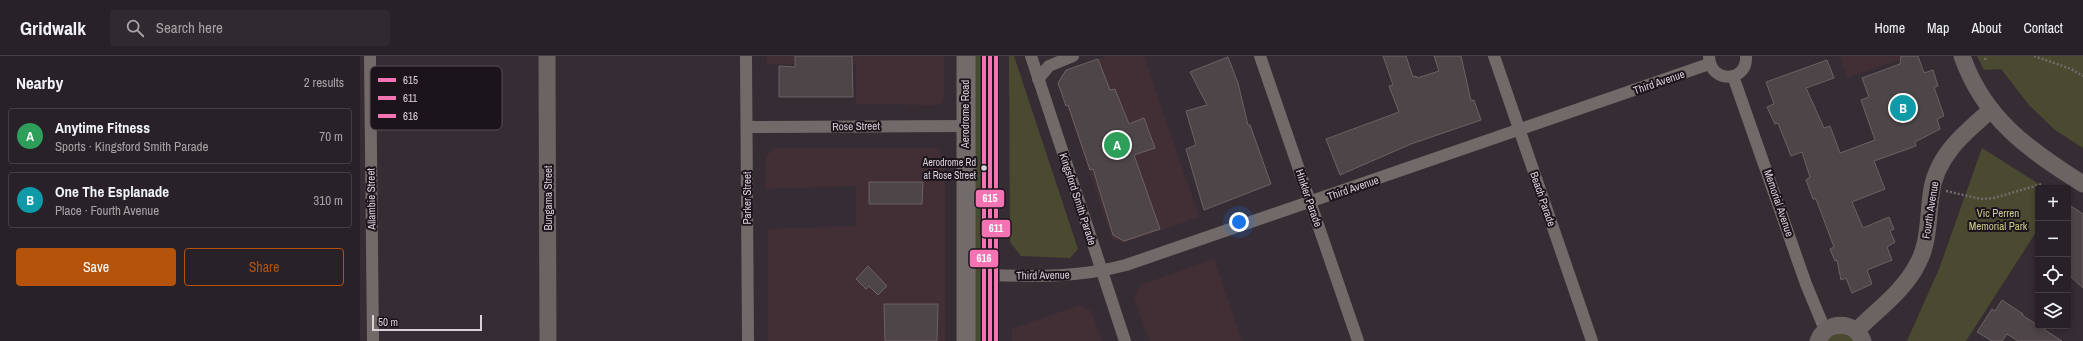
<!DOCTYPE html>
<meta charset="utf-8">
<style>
:root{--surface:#282127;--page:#30292f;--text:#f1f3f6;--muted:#a5a3a7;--line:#443e44;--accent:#b45309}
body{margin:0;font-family:"Archivo Narrow",sans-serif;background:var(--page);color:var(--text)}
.controls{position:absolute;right:12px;bottom:12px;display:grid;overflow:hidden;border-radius:4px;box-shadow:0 2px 6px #0003}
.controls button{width:36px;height:36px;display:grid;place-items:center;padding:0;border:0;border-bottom:1px solid var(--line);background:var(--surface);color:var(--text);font:20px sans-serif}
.scale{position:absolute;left:12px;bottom:10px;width:110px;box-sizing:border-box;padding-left:4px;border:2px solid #dcd0da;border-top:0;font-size:11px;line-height:14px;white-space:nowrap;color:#dcd0da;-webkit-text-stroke:3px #1c141b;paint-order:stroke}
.you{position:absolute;left:879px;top:166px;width:14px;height:14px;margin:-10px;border:3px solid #fff;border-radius:50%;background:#1a73e8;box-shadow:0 0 0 6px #1a73e833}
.badge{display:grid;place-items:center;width:26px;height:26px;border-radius:50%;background:var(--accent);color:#fff;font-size:13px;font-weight:700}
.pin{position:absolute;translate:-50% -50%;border:2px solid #fff;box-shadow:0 1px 4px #0006}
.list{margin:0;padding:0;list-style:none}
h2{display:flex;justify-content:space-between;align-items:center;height:52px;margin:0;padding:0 16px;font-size:17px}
h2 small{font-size:13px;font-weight:400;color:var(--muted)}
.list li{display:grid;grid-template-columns:26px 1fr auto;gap:12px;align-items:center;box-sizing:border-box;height:56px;margin:0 8px 8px;padding:0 8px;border:1px solid var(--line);border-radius:4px}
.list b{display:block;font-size:15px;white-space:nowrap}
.list p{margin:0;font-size:13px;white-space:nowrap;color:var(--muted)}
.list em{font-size:13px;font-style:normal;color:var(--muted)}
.actions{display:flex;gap:8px;padding:12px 16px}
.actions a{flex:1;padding:9px 0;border:1px solid var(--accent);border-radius:4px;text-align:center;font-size:14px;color:var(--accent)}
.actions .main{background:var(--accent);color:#fff}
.icon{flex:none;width:22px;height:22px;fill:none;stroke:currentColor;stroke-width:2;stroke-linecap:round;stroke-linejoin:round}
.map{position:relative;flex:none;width:1723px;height:285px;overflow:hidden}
header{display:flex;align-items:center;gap:24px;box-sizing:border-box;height:56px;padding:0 20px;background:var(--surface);border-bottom:1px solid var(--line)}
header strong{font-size:19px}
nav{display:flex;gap:22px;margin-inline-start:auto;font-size:14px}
.search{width:280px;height:36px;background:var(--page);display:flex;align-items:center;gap:10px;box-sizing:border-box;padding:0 14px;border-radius:4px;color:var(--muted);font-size:15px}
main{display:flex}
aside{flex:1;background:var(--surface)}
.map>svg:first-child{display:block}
.commercial{fill:#422f35}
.green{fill:#4a4a31}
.building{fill:#4e4548;stroke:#6c6163}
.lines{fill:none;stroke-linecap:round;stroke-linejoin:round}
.path{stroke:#716b6b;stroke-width:2.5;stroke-dasharray:2 2;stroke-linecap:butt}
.street{stroke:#726a68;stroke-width:12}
.secondary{stroke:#6c6363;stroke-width:17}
.primary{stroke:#736a6a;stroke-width:19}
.bus-1-casing{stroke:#1c141b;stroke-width:7}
.bus-2-casing{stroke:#1c141b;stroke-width:7}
.bus-3-casing{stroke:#1c141b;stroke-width:7}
.bus-1{stroke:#f373b3;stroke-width:4}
.bus-2{stroke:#f373b3;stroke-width:4}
.bus-3{stroke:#f373b3;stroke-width:4}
.bus-dot{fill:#dcd0da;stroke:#1c141b;stroke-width:1.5}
.labels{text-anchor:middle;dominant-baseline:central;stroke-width:4;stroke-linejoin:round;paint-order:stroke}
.bus-label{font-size:10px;fill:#dcd0da;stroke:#1c141b;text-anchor:end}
.street-label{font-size:11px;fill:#dcd0da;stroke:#1c141b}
.park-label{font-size:11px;fill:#c7cc84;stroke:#1c141b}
.key{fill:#1c141b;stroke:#564c54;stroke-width:1}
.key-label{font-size:11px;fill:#dcd0da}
.line-badge{stroke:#1c141b;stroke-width:1.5}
.badge-label{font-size:11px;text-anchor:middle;font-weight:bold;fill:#fff}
</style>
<header>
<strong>Gridwalk</strong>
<div class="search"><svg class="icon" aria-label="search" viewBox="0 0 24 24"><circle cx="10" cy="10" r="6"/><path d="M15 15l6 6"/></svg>Search here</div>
<nav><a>Home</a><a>Map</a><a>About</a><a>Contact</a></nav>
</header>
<main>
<aside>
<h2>Nearby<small>2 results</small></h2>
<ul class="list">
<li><span class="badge" style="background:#2e9e5b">A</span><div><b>Anytime Fitness</b><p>Sports · Kingsford Smith Parade</p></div><em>70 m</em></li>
<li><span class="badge" style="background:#0f9aa8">B</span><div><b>One The Esplanade</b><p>Place · Fourth Avenue</p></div><em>310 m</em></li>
</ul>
<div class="actions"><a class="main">Save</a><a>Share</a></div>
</aside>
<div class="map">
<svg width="1723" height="285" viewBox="0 0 1723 285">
<rect width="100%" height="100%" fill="#362c34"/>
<g class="commercial">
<path d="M407 0H584V44L580 49 496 48V8H407Z"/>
<path d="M747 0H784L839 161 764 187 752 182 699 26 706 14Z"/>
<path d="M1480 0H1551L1487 22Z"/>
<path d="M414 92H576L585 101V285H408V173L496 170V130L405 133 406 101Z"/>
<path d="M854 203 882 285H789L774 241 780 229Z"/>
<path d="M720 249 731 255 742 285H652V273Z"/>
</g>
<g class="green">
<path d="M614 0H625L623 285H614Z"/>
<path d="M649 0H654L718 193 710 202 661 200 650 186Z"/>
<path d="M1617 0H1723V92L1695 74 1669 49 1641 13 1624 14Z"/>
<path d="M1622 92 1685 132H1678V173L1606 285H1547L1579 213Z"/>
<path d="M1481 275 1496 285H1465Z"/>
</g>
<g class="building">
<path d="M435 0H492L493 41H419V10L435 11Z"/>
<path d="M1023 0H1046L1053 21 1056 20 1057 22 1079 15 1074 0H1101L1111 45 1114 44 1121 64 1051 88 980 119 966 83 1039 56 1029 30 1033 29Z"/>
<path d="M1541 0H1558L1564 17 1573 14 1578 30 1574 31 1584 60 1577 63 1580 73 1555 86 1556 90 1514 105 1525 133 1492 146 1503 172 1529 161 1534 173 1530 175 1535 186 1527 191 1532 204 1507 214 1512 228 1492 237 1486 222 1481 224 1477 204 1475 205 1470 193 1474 191 1456 143H1453L1446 124 1450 121 1442 96 1431 100 1418 67 1415 68 1407 51 1414 48 1406 26 1467 4 1474 22 1446 32 1464 72 1470 70 1480 97 1515 84 1501 44 1509 41 1502 22 1540 8Z"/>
<path d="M868 1 878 27 888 69H890L911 128 844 154 826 93 836 89 826 55 847 49 830 16Z"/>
<path d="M738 3 750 34 755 33 769 68 784 62 795 92 774 99 800 173 764 185 753 179 733 113 730 114 708 49 706 50 698 27 706 14Z"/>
<path d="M509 126H563L562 148H509Z"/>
<path d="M1708 148 1723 158V232L1708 218Z"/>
<path d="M508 210 527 230 518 239 509 230 506 233 496 223Z"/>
<path d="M1642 244 1663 258 1662 259 1702 285H1658L1647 278 1642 285H1632L1617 276 1632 253 1635 255Z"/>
<path d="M524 248H578L577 285H525Z"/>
</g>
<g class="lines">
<g class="path">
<path d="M1674 0 1711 13 1723 20"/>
<path d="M1625 4 1626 0"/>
<path d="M1586 135 1621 143 1634 142 1682 128"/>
</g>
<g class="street">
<path d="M10 0 13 285"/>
<path d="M386 0 388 285"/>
<path d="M671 0 765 285"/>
<path d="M900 0 998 285"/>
<path d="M1134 0 1232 285"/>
<path d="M1349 1C1351 29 1388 26 1386 0"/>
<path d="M1373 20 1446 228 1465 274"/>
<path d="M678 23 689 10 713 0"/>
<path d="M387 71 605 70"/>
<path d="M630 219C676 221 721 221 766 209L1349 8"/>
</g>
<g class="secondary">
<path d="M187 0 188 285"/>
<path d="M1602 0C1624 63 1669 94 1723 128"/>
<path d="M1496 275C1517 254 1545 234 1558 207 1569 187 1568 161 1571 139 1575 101 1604 77 1631 54"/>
<path d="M1458 285C1467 264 1494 264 1503 285"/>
</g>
<g class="primary">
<path d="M606 0V285"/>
<path d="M630 285V0"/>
</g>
<defs>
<path id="bus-1" d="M630 0V285"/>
<path id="bus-2" d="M636 0V285"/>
<path id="bus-3" d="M624 0V285"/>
</defs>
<use href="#bus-1" class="bus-1-casing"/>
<use href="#bus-2" class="bus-2-casing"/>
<use href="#bus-3" class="bus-3-casing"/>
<use href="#bus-1" class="bus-1"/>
<use href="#bus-2" class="bus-2"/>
<use href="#bus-3" class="bus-3"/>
</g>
<circle class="bus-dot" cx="624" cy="112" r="3.5"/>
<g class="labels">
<g class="bus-label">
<text x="616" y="106">Aerodrome Rd<tspan x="616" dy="13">at Rose Street</tspan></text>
</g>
<g class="street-label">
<text transform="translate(1299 26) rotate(-19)">Third Avenue</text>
<text transform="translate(605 58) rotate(-90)">Aerodrome Road</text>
<text transform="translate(496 70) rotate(-1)">Rose Street</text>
<text transform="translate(993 132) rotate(-19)">Third Avenue</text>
<text transform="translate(188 142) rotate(-90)">Bungama Street</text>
<text transform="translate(387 142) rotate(-90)">Parker Street</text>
<text transform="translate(949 142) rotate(71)">Hinkler Parade</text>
<text transform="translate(11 143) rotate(-91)">Allambie Street</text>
<text transform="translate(718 143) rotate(72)">Kingsford Smith Parade</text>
<text transform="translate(1183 143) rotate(71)">Beach Parade</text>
<text transform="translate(1419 147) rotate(71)">Memorial Avenue</text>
<text transform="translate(1570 154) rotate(-81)">Fourth Avenue</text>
<text transform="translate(683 219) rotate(-1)">Third Avenue</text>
</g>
<g class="park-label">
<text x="1638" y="157">Vic Perren<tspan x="1638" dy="13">Memorial Park</tspan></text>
</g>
</g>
<rect x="10" y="10" width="132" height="64" rx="6" class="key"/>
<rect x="18" y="22" width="18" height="4" fill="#f373b3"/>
<rect x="18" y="40" width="18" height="4" fill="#f373b3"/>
<rect x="18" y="58" width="18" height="4" fill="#f373b3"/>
<g class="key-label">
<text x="43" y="28">615</text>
<text x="43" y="46">611</text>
<text x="43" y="64">616</text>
</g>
<g class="line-badge">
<rect x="615" y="133" width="30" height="19" rx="4" fill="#f373b3"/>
<rect x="621" y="163" width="30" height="19" rx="4" fill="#f373b3"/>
<rect x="609" y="193" width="30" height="19" rx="4" fill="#f373b3"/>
</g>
<g class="badge-label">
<text x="630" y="146">615</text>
<text x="636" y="176">611</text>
<text x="624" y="206">616</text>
</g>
</svg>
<div class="controls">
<button>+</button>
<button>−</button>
<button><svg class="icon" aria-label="locate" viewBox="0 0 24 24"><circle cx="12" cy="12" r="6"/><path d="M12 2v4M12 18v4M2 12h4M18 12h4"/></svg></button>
<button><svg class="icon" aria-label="layers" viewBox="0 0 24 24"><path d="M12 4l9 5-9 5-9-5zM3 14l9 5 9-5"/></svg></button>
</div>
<div class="scale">50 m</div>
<div class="you"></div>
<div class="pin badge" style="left:757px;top:89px;background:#2e9e5b">A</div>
<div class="pin badge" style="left:1543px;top:52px;background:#0f9aa8">B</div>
</div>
</main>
